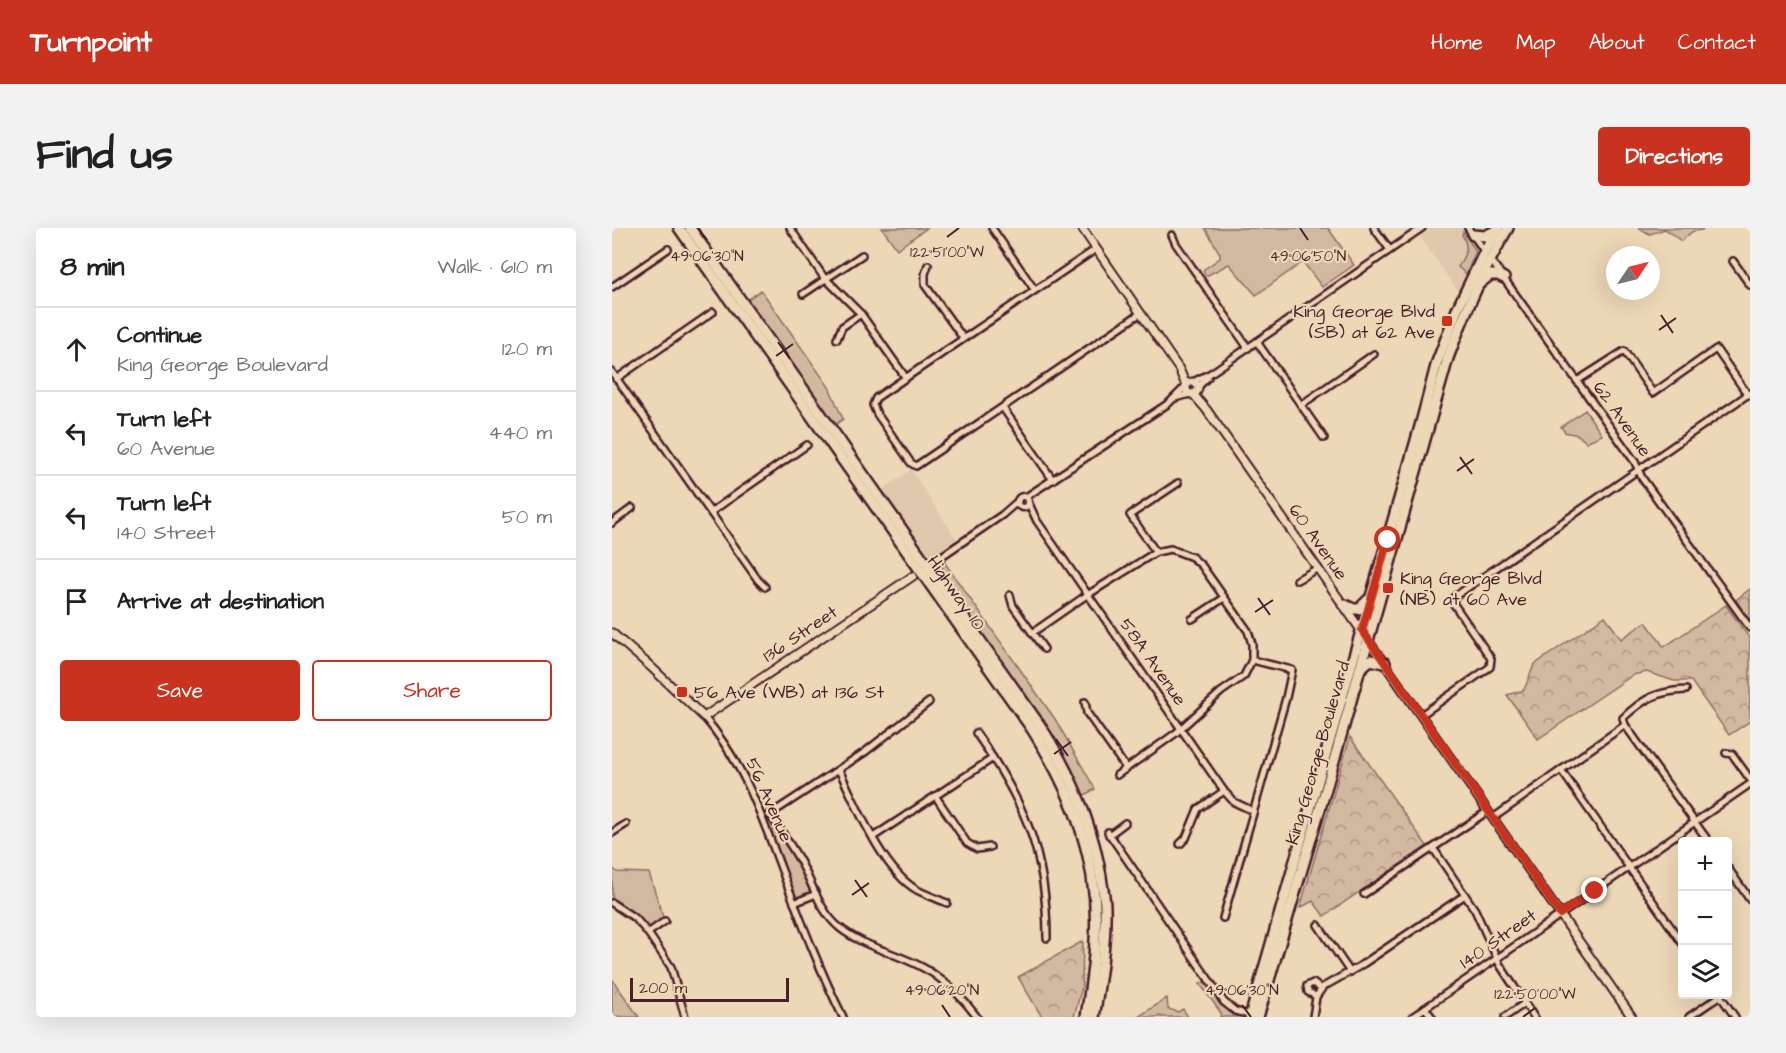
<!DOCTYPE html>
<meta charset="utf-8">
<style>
:root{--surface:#fff;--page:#f2f2f2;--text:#202124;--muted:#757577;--line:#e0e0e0;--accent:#c8321e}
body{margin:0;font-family:"Architects Daughter",sans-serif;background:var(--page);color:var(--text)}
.controls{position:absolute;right:18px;bottom:18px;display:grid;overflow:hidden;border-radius:6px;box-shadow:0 6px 24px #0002}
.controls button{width:54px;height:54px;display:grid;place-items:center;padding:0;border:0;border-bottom:2px solid var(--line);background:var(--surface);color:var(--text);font:30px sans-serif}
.compass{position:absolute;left:994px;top:18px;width:54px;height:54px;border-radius:50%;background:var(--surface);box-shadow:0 6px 24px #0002;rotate:55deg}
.scale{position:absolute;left:18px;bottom:15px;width:159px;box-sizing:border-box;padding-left:6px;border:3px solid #4a1f2b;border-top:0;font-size:16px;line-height:21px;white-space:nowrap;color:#4a1f2b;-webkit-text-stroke:4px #ecd7b6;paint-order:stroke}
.stop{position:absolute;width:18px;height:18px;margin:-14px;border:4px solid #c8321e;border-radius:50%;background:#fff}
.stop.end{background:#c8321e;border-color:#fff;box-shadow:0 2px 6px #0008}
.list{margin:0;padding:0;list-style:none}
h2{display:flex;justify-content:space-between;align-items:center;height:78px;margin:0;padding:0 24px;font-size:26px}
h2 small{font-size:20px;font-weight:400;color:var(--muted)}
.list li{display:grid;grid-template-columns:39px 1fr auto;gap:18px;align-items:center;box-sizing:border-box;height:84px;padding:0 24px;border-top:2px solid var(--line)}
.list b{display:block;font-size:22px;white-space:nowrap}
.list p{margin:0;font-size:20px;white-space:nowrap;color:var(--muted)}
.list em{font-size:20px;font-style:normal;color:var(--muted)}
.actions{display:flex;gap:12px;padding:18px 24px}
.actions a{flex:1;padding:14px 0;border:2px solid var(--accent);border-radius:6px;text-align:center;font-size:21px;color:var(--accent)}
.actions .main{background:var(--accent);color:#fff}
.icon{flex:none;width:33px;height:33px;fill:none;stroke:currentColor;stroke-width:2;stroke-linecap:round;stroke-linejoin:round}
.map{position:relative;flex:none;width:1138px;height:789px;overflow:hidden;border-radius:6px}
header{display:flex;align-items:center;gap:36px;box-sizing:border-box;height:84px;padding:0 30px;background:var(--accent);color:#fff}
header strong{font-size:28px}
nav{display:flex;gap:33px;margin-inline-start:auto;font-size:21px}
.intro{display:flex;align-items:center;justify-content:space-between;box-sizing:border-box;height:144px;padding:0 36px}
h1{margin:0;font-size:42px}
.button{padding:15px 27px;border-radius:6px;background:var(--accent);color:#fff;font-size:21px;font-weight:700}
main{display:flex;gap:36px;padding:0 36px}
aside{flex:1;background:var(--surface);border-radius:6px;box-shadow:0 6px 24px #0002}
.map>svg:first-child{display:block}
.built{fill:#dfc8ab}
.green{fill:#d1b9a0;stroke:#8e6c66;stroke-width:1.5}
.forest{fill:url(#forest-crowns);stroke:#8e6c66;stroke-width:1.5}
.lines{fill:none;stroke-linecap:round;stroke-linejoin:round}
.minor-casing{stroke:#4a1f2b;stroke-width:10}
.tertiary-casing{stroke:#4a1f2b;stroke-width:11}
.primary-casing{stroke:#4a1f2b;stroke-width:14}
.trunk-casing{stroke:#4a1f2b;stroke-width:14}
.minor{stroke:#ecd7b6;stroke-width:5}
.tertiary{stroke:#ecd7b6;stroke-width:7}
.primary{stroke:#ecd7b6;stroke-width:9}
.trunk{stroke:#ecd7b6;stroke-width:9}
.route{stroke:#c8321e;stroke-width:8}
.ticks{fill:none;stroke:#4a1f2b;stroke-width:2}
.poi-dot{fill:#c8321e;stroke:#ecd7b6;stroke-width:2}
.labels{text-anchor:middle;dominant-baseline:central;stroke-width:4.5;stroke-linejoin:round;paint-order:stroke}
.poi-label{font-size:18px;fill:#4a1f2b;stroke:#ecd7b6;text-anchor:start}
.street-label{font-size:18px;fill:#4a1f2b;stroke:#ecd7b6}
.ticks-label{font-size:15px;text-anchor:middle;fill:#4a1f2b;stroke:#ecd7b6;stroke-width:4.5;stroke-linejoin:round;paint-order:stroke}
</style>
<header>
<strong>Turnpoint</strong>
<nav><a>Home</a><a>Map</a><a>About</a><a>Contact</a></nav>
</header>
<div class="intro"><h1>Find us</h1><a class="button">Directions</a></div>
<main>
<aside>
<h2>8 min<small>Walk · 610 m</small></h2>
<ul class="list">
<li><svg class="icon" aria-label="ahead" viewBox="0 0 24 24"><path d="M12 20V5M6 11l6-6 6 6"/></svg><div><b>Continue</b><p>King George Boulevard</p></div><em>120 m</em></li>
<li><svg class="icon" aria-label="left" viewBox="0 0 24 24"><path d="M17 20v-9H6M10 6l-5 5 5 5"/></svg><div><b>Turn left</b><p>60 Avenue</p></div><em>440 m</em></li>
<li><svg class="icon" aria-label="left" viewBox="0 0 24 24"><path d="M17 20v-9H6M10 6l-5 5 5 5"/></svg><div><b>Turn left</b><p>140 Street</p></div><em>50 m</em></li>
<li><svg class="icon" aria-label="arrive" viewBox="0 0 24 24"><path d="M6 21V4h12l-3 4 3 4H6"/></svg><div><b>Arrive at destination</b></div></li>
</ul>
<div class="actions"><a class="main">Save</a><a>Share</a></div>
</aside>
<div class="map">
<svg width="1138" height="789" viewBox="0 0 1138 789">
<defs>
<pattern id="forest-crowns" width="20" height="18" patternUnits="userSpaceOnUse" patternTransform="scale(1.5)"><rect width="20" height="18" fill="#d1b9a0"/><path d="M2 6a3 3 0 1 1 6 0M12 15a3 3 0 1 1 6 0" fill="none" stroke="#ac9683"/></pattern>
</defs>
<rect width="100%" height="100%" fill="#ecd7b6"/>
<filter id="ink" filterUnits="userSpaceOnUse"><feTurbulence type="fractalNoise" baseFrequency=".0167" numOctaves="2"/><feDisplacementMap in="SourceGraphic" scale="12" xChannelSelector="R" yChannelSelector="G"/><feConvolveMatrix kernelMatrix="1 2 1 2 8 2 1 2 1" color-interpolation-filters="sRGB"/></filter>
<g filter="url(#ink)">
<g class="built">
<path d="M815 0H881L875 5H862L868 22 846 63 806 6Z"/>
<path d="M299 242 347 315 315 336 265 266Z"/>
</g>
<g class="green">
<path d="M270 0H315L285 21Z"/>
<path d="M593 0H716L742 37 710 59 691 34 644 67 617 36 594 48 591 42 608 30V26Z"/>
<path d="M851 4 864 23 854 46 846 39C853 27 858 19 850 7Z"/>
<path d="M149 62 217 159 231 191 220 199 134 73Z"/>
<path d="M973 182 990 207 974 214 966 207 953 204 949 199Z"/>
<path d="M330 331 443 491 483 561 471 568 442 511 329 346 326 339Z"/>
<path d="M159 592 192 646 200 663 184 670 155 594Z"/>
<path d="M0 640 5 644 37 645 51 689 37 704 0 673Z"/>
</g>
<g class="forest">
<path d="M1026 0H1091L1090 2 1081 3 1069 13 1053 1 1038 6Z"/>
<path d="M1138 361V393L1124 372Z"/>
<path d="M1114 377 1138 411V493L1117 507 1079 453H1062L1035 444 1021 447 926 511 895 467 912 462 922 437 993 388 1009 411 1034 394 1052 419Z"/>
<path d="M738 509 815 618 712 688 701 673 688 680Z"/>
<path d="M471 713 470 759 462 789H430L406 749Z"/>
<path d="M0 751 27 789H0Z"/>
<path d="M592 754 608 777 627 789H608L609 785 588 756Z"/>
<path d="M555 770 556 781 566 784 571 781 576 789H526Z"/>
</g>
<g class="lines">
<defs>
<g id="minor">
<path d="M178 0 211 48 249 86 294 150"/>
<path d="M380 0 422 61"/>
<path d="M762 0 778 22"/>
<path d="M856 0 873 24"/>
<path d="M560 7 564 16 636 120"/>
<path d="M484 21 264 170 261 177 265 186 299 235 304 238 529 85"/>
<path d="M878 31 1023 234 1030 250 1138 400"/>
<path d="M1121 33 1138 57"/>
<path d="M316 37 313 46V57L351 110"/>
<path d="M0 59 56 21"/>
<path d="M191 66 250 27"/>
<path d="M225 111 230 99 249 86"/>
<path d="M645 114 712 210"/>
<path d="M0 144 146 352 153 359"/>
<path d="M4 151 101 84"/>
<path d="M965 153 1012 123 1041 165 1104 121 1136 167"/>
<path d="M581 154 599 145 810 0"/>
<path d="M586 159 596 149"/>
<path d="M563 170 578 166"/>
<path d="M689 177 762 126"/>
<path d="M391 180 441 252"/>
<circle cx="411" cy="274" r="5.5"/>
<path d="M414 269 557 175 574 158"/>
<path d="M417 276 425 293 612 563 622 574 641 583"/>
<path d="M99 284 195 217"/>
<path d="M0 295 20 280"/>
<path d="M544 324 518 287 566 255"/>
<path d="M327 330 390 287 406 273"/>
<path d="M685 352 706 340"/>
<path d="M398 367 401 378 432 421"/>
<path d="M580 391 612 370"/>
<path d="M420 405 469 371 544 324 559 321 580 329 590 338 636 403 640 416V432L632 448 609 464 564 505 505 547"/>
<path d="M1074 462C1046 463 1032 470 1011 490L1013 497 1097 614"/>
<path d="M473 474 475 485 514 540"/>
<path d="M809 487 878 439 879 431 876 426 841 375 842 369 1138 165"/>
<path d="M92 489C132 536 148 584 169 640 188 690 207 741 231 789"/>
<path d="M364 505C412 573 435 625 435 710"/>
<path d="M1114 525 1120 526 1138 551"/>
<path d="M227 542C245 578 270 642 305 662 315 667 326 671 335 675"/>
<path d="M949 542 1070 715"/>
<path d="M324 569 355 615 365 621 378 619"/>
<path d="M158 586C168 602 179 617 188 633 201 656 207 683 228 700 256 722 293 726 323 747 339 758 353 773 365 789"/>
<path d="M157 587 253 524 317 474"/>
<path d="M881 590 1013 497"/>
<path d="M496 604 612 774 623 783 641 788"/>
<path d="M0 605 14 596"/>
<path d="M497 607 513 595"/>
<path d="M261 609 381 530"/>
<path d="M568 616 574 610 586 581 612 563"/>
<path d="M821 620 863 682 888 737 922 789"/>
<path d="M1116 640 1138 672"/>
<path d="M752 666 876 583"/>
<path d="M0 675 24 691 36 705 59 739 73 789"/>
<path d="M182 675 204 666"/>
<path d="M611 690 674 470 680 442 640 432"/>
<path d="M706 697 738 744"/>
<path d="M36 705 53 693"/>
<path d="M1107 766 1123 789"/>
<path d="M704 768 696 764 695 758 701 755 709 761"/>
<path d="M813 780 820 789"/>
<path d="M701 789 704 769 711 759 748 738 853 667"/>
<path d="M800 789 1138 556"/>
<path d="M893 789 913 775"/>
<path d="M1077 789 1108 768"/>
</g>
<g id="tertiary">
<path d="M470 0 567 141 574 157"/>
<circle cx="580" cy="160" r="6"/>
<path d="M581 166 594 181 1020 789"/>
<path d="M0 405 38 438 92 489 301 348"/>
</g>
<g id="primary">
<path d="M861 7 873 8 885 2"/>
<path d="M867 56 878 47H886L892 50"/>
<path d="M731 376 742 381H747L756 372"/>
<path d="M748 441 758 432 773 435"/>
<path d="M638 789 809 195 825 134 846 79 873 23 886 0"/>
<path d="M646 789 716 554 836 130C853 84 871 42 896 0"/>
</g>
<g id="trunk">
<path d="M67 0 420 501C461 565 488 634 483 712 482 738 478 763 474 789"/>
<path d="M78 0 427 496C458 543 479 591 489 648 490 658 493 669 493 679 494 716 488 753 482 789"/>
<path d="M327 348 323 338 327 330"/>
</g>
</defs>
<use href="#minor" class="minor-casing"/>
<use href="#tertiary" class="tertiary-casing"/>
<use href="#primary" class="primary-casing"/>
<use href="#trunk" class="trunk-casing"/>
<use href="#minor" class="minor"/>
<use href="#tertiary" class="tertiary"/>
<use href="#primary" class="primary"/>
<use href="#trunk" class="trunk"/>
</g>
</g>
<g class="lines" filter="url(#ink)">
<path class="route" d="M776 312 750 402 948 686 983 663"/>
</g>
<path class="ticks" d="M86 0 95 12M688 0 696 12M335 9 347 0M1049 87 1061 105M1047 102 1064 90M166 114 178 131M164 128 181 116M848 229 860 246M845 243 862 231M646 370 658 387M643 384 661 372M444 511 456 528M442 526 459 514M243 652 255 669M240 667 257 655M330 777 338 789M630 777 639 789M911 789 923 780"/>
<g class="poi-dot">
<rect x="829" y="87" width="12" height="12" rx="3"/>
<rect x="770" y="354" width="12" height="12" rx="3"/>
<rect x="64" y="458" width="12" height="12" rx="3"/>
</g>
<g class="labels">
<g class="poi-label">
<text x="823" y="83" text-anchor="end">King George Blvd<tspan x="823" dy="21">(SB) at 62 Ave</tspan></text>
<text x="788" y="350">King George Blvd<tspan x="788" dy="21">(NB) at 60 Ave</tspan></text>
<text x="82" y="464">56 Ave (WB) at 136 St</text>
</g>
<g class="street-label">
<text transform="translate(1010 191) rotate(55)">62 Avenue</text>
<text transform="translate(706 314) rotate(55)">60 Avenue</text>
<text transform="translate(344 365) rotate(55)">Highway 10</text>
<text transform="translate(188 406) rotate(-34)">136 Street</text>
<text transform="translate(541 434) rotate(55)">58A Avenue</text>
<text transform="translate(706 525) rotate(-74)">King George Boulevard</text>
<text transform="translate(157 572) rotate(66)">56 Avenue</text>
<text transform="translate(886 711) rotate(-35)">140 Street</text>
</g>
</g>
<g class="ticks-label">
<text x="335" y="29">122°51'00"W</text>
<text x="95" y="33">49°06'30"N</text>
<text x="696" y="33">49°06'50"N</text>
<text x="330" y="767">49°06'20"N</text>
<text x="630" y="767">49°06'30"N</text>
<text x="923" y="771">122°50'00"W</text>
</g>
</svg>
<div class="controls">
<button>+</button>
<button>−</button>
<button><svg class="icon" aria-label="layers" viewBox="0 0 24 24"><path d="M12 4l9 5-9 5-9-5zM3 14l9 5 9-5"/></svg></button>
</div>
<svg class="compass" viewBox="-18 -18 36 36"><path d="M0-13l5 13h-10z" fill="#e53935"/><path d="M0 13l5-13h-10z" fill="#757577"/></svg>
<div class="scale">200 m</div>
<div class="stop" style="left:776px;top:312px"></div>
<div class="stop end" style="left:983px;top:663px"></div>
</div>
</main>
